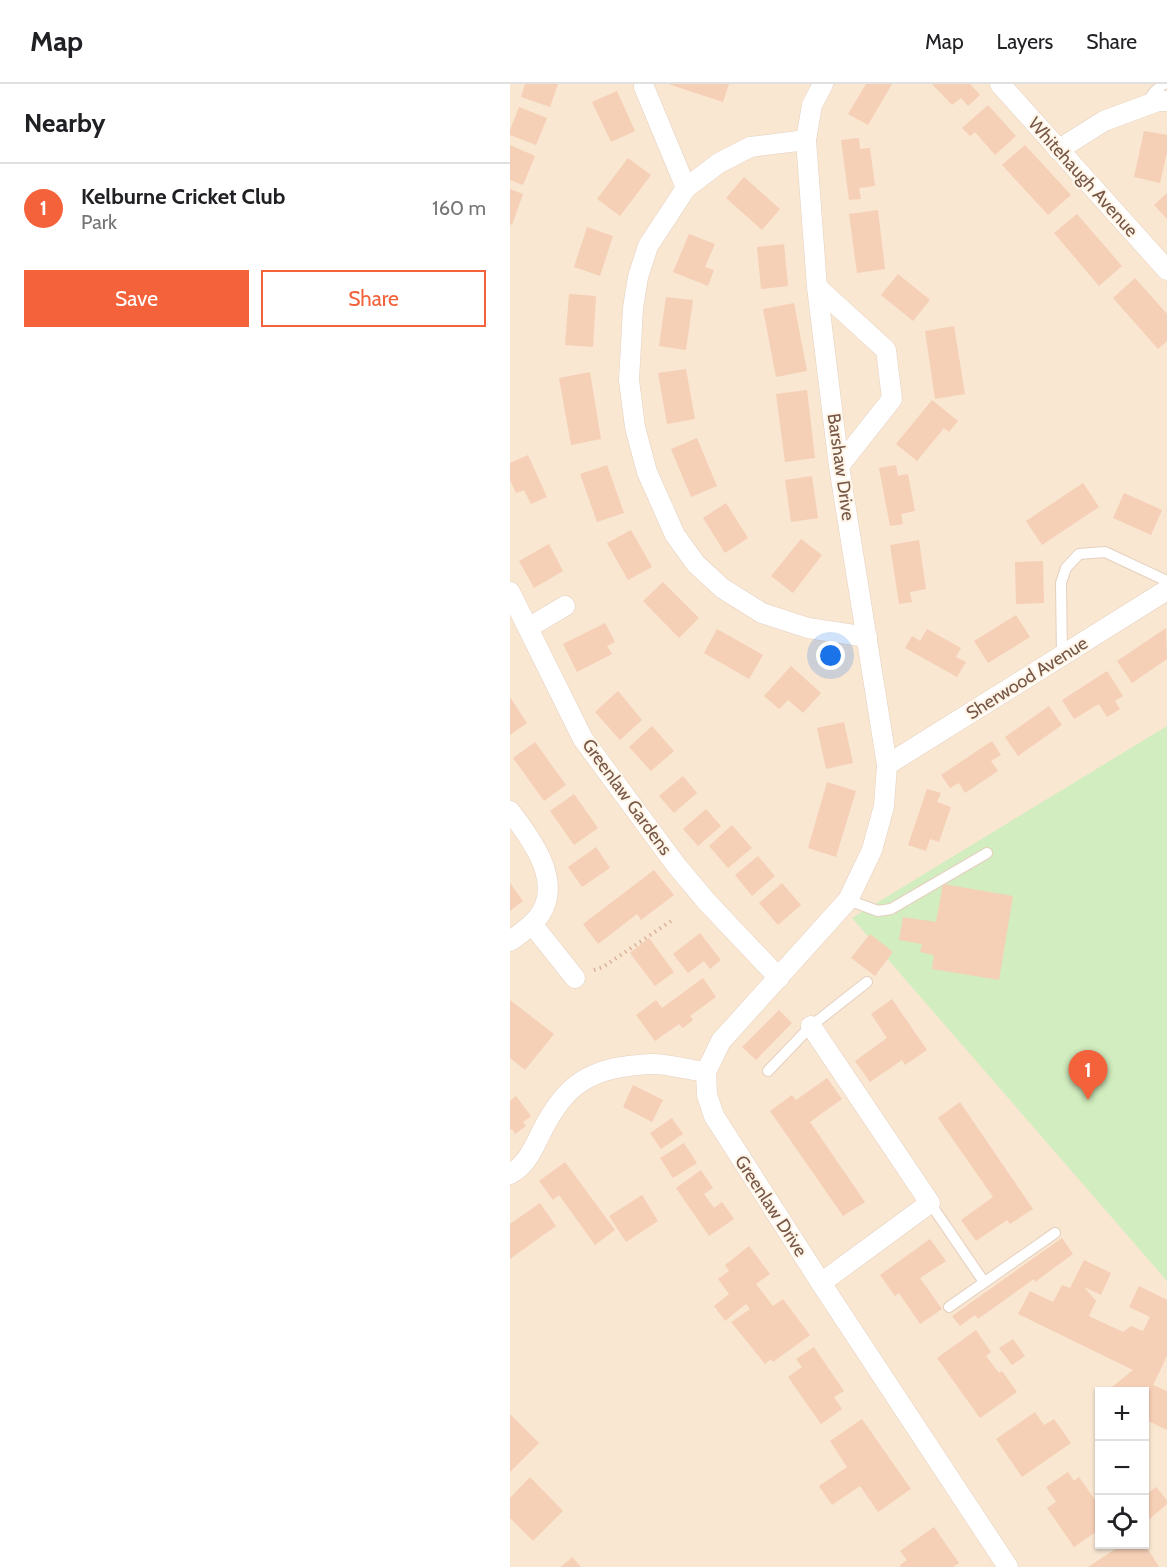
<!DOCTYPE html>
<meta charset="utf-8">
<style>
:root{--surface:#fff;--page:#f6f6f6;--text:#202124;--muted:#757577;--line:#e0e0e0;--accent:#f4623b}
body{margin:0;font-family:Cabin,sans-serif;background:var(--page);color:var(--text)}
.controls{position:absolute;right:18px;bottom:18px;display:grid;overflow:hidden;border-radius:0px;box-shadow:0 2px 4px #0004}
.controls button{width:54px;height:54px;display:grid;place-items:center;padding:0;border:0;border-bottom:2px solid var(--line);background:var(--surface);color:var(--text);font:30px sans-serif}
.you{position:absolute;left:321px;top:572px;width:21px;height:21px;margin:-15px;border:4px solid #fff;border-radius:50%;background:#1a73e8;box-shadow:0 0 0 9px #1a73e833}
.badge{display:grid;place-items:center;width:39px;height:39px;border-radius:50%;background:var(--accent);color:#fff;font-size:20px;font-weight:700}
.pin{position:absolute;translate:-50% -50px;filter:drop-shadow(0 2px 3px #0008)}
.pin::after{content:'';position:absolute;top:32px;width:21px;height:18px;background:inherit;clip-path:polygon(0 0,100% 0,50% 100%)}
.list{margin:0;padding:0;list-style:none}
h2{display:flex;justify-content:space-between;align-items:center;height:78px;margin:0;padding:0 24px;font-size:26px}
h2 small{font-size:20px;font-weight:400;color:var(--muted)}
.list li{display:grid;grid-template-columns:39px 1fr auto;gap:18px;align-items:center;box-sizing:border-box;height:90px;padding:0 24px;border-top:2px solid var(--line)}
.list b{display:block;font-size:22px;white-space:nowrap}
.list p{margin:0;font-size:20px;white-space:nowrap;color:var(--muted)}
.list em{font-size:20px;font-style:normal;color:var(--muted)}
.actions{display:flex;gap:12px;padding:18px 24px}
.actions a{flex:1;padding:14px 0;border:2px solid var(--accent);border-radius:0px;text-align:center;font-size:21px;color:var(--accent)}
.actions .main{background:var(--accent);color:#fff}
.icon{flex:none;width:33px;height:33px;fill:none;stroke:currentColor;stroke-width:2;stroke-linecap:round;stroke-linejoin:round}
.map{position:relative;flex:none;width:657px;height:1483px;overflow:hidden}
header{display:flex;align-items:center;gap:36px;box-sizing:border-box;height:84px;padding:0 30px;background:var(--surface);border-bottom:2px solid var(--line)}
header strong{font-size:28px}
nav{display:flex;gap:33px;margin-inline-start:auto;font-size:21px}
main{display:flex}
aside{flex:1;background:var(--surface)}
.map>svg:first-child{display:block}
.residential{fill:#f9e7d2;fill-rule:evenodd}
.green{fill:#d2edbf}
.building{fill:#f6cfb7}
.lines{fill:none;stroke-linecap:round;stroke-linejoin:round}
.service-casing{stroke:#e5d0bf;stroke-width:12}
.minor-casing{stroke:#e5d0bf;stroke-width:21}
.path{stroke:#dbb29a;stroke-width:4;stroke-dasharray:1.5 4.5;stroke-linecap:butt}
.service{stroke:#fff;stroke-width:10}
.minor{stroke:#fff;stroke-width:20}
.labels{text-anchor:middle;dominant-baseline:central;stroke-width:4.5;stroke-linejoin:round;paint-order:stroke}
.street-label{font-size:18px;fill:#785746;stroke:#fff6ea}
</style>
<header>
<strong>Map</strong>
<nav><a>Map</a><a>Layers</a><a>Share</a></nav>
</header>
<main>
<aside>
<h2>Nearby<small></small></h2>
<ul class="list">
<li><span class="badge">1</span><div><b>Kelburne Cricket Club</b><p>Park</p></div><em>160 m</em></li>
</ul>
<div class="actions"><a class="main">Save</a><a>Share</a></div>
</aside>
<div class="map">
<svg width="657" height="1483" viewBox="0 0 657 1483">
<rect width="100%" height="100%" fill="#fef3e2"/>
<path class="residential" d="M0 0H657V1483H0ZM590 1308H634V1460H590Z"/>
<path class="green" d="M657 642V1197L342 834Z"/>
<g class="building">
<path d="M15 0H48L40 23 11 13Z"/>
<path d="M158 0H219L213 18Z"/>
<path d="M356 0H382L358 41 338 30Z"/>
<path d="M422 0H460L470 11 458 22 451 14 442 21Z"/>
<path d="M107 7 125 47 101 58 82 18Z"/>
<path d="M478 21 506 52 485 71 465 48 460 52 452 44Z"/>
<path d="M9 23 37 34 26 61 0 51V46Z"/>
<path d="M634 47 657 51V68L650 99 624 93Z"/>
<path d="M349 54 350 65 360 64 365 102 349 104 351 115 339 116 331 56Z"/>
<path d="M0 61 25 72 13 101 0 96Z"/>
<path d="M515 61 561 111 538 131 492 81Z"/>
<path d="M118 74 141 91 110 132 87 115Z"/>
<path d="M234 93 270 125 252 146 216 114Z"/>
<path d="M0 105 13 110 2 141 0 140Z"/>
<path d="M657 109V135L644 121Z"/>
<path d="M368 126 375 185 347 189 339 130Z"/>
<path d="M567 130 612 182 589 202 544 149Z"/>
<path d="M77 143 103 152 90 192 64 183Z"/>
<path d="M179 150 205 160 195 183 204 186 198 202 163 188Z"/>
<path d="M274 160 278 202 251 205 247 163Z"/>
<path d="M388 190 420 216 403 237 371 211Z"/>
<path d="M625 194 657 230V257L648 265 603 214Z"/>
<path d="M59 210 86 212 83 263 55 261Z"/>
<path d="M156 213 183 216 176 266 149 262Z"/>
<path d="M284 219 297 287 266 293 253 225Z"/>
<path d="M444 242 455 310 425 315 415 247Z"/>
<path d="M176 285 185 335 157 340 148 289Z"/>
<path d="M80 288 91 355 61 361 49 294Z"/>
<path d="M297 306 305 374 275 378 266 310Z"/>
<path d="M422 316 448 337 439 348 434 344 407 377 386 360Z"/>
<path d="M187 354 207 402 181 413 161 365Z"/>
<path d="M18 371 37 413 21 420 14 406 6 409 0 396V379Z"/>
<path d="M97 381 114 429 87 438 70 390Z"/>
<path d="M386 381 388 392 398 390 405 427 391 430 393 440 380 442 369 384Z"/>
<path d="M302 392 308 434 281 438 275 396Z"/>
<path d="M573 399 589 423 532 461 516 437Z"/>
<path d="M614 409 652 426 641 451 603 434Z"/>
<path d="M216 419 238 454 215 469 193 434Z"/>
<path d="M121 446 142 483 118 496 97 459Z"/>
<path d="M291 455 312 471 283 509 261 492Z"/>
<path d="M409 456 416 505 400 508 402 518 389 520 380 461Z"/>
<path d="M39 460 53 487 24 504 9 477Z"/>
<path d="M533 477 534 519 506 520 505 478Z"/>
<path d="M153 498 189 534 169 554 133 517Z"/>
<path d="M506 531 520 553 478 579 464 557Z"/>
<path d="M95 539 105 558 97 562 102 570 67 588 53 560Z"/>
<path d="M656 544 657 575 622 599 607 577Z"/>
<path d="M207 545 253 571 239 595 194 569Z"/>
<path d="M417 545 451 564 446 573 456 578 447 593 395 564 402 552 410 557Z"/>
<path d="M281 582 311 609 293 629 278 616 269 625 254 612Z"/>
<path d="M597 587 613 612 605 617 610 625 597 633 589 620 564 635 552 616Z"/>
<path d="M108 607 132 636 110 656 85 628Z"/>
<path d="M0 613 17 639 0 651Z"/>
<path d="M539 622 552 641 508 672 495 653Z"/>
<path d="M334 638 343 679 316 685 307 644Z"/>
<path d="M142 642 164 667 141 687 119 663Z"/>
<path d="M482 657 491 671 481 677 488 687 455 709 449 699 440 704 431 691Z"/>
<path d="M25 658 56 701 34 717 3 674Z"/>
<path d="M173 692 187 709 164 729 149 712Z"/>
<path d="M317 698 346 707 326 773 298 764Z"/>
<path d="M417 705 431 709 427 718 441 723 429 758 420 755 416 767 398 761Z"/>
<path d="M64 710 88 744 64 761 40 727Z"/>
<path d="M196 725 211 742 188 762 173 745Z"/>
<path d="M222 741 242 764 218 784 199 762Z"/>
<path d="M86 763 100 784 72 803 58 783Z"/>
<path d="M248 772 265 792 242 812 225 791Z"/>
<path d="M144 786 164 811 131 836 127 830 88 860 73 840Z"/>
<path d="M0 799 13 817 0 827Z"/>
<path d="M272 799 291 821 268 841 249 819Z"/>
<path d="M433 800 503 812 489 896 422 885 424 871 410 868 412 860 389 856 393 833 426 838Z"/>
<path d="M190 849 211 876 200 885 194 877 178 889 163 870Z"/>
<path d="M360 850 383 868 365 892 341 874Z"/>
<path d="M139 854 164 888 145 902 120 869Z"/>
<path d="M193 894 206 913 180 932 183 936 173 944 169 940 145 957 126 931 146 916 152 924Z"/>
<path d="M382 915 417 966 395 981 392 976 360 998 345 977 377 954 361 930Z"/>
<path d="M0 916 44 950 15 986 0 974Z"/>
<path d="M269 926 282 939 246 976 232 963Z"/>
<path d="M317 994 332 1015 300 1038 355 1118 333 1132 260 1027 282 1011 286 1016Z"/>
<path d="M123 1001 153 1016 142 1038 113 1023Z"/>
<path d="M6 1012 21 1032 13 1038 16 1042 5 1050 2 1045 0 1046V1017Z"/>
<path d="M450 1018 523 1125 500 1140 497 1136 466 1157 451 1136 483 1113 428 1034Z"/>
<path d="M162 1034 173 1050 151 1065 140 1049Z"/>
<path d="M174 1059 187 1079 163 1094 150 1074Z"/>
<path d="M55 1078 105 1146 85 1161 49 1111 43 1116 29 1097Z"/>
<path d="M191 1086 203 1104 194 1110 204 1124 212 1118 224 1135 199 1152 166 1104Z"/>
<path d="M132 1111 148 1137 116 1158 99 1132Z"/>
<path d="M30 1119 46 1142 0 1175V1140Z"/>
<path d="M552 1154 563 1170 525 1198 524 1195 468 1235 465 1231 450 1242 442 1232Z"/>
<path d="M420 1155 436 1177 410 1194 432 1225 410 1240 389 1209 385 1212 370 1191Z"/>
<path d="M239 1162 260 1190 246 1200 263 1222 273 1215 300 1251 263 1278 261 1275 255 1280 221 1238 240 1225 236 1220 215 1237 204 1222 219 1210 208 1195 219 1187 215 1181Z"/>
<path d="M574 1176 601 1189 591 1211 574 1203 586 1217 579 1232 613 1248 621 1242 633 1247 640 1233 619 1223 629 1202 657 1216V1272L643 1301 657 1307V1346L634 1335V1308H596L623 1286 508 1230 520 1207 543 1218 552 1201 560 1204Z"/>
<path d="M466 1246 481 1268 476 1272 489 1289 492 1287 507 1308 470 1334 427 1274Z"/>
<path d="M503 1255 515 1272 502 1281 489 1264Z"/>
<path d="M304 1263 334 1307 324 1313 332 1325 311 1340 278 1293 292 1283 286 1275Z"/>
<path d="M525 1328 534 1341 544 1335 561 1359 512 1393 486 1355Z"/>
<path d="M0 1330 29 1359 0 1388Z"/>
<path d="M352 1335 401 1405 368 1428 350 1402 322 1421 309 1402 337 1383 320 1357Z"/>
<path d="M558 1388 564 1397 569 1393 590 1423V1445L564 1463 537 1424 546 1418 536 1403Z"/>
<path d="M20 1393 53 1427 23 1457 0 1434V1414Z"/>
<path d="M646 1403 657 1416V1420L636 1438 634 1412Z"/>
<path d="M424 1443 449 1479 443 1483H391L390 1481 397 1476 390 1467Z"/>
<path d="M613 1460H635L649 1483H578Z"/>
<path d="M62 1473 71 1483H51Z"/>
</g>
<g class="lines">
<defs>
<g id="service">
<path d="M636 19 645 7 654 0"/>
<path d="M552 572 551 499 556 484 569 470 595 468 657 497"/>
<path d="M338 816 368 827 381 825 477 769"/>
<path d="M258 987 301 942 357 898"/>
<path d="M420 1119 474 1198"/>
<path d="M439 1223 545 1149"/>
</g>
<g id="minor">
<path d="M313 0 302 21 296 56 307 203 329 382 377 681 374 722 362 766 338 816 211 957 196 988 197 1011 204 1032 311 1199 498 1483"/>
<path d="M490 0 657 186"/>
<path d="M134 3 176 104"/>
<path d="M296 56 240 63 209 79 176 104 138 162 128 193 123 224 119 296 125 343 137 388 165 451 186 480 212 504 252 529 298 544 357 553"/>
<path d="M548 66 594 37 648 17H657"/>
<path d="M307 203 376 266 382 315 329 382"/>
<path d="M0 508 73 655 166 781 197 818 269 894"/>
<path d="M18 544 55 522"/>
<path d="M377 681 657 506"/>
<path d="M0 727C20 753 52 795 31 829 24 841 11 849 0 857"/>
<path d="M22 840 65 894"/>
<path d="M301 942 420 1119 311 1199"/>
<path d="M0 1090C18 1080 23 1064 32 1047 52 1007 74 987 119 982 127 981 135 980 142 980 160 980 179 986 196 988"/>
</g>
</defs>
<use href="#service" class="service-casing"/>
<use href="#minor" class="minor-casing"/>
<path class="path" d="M84 886 93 883 164 835"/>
<use href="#service" class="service"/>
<use href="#minor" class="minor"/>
</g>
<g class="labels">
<g class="street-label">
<text transform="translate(573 93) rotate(48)">Whitehaugh Avenue</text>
<text transform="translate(331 383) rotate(82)">Barshaw Drive</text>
<text transform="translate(517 594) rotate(-32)">Sherwood Avenue</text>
<text transform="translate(117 713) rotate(54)">Greenlaw Gardens</text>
<text transform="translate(261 1122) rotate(57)">Greenlaw Drive</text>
</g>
</g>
</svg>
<div class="controls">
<button>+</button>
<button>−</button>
<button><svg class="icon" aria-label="locate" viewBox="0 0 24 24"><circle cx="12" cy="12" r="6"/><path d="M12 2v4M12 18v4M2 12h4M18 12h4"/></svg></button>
</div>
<div class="you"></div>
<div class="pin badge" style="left:578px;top:1016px">1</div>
</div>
</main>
